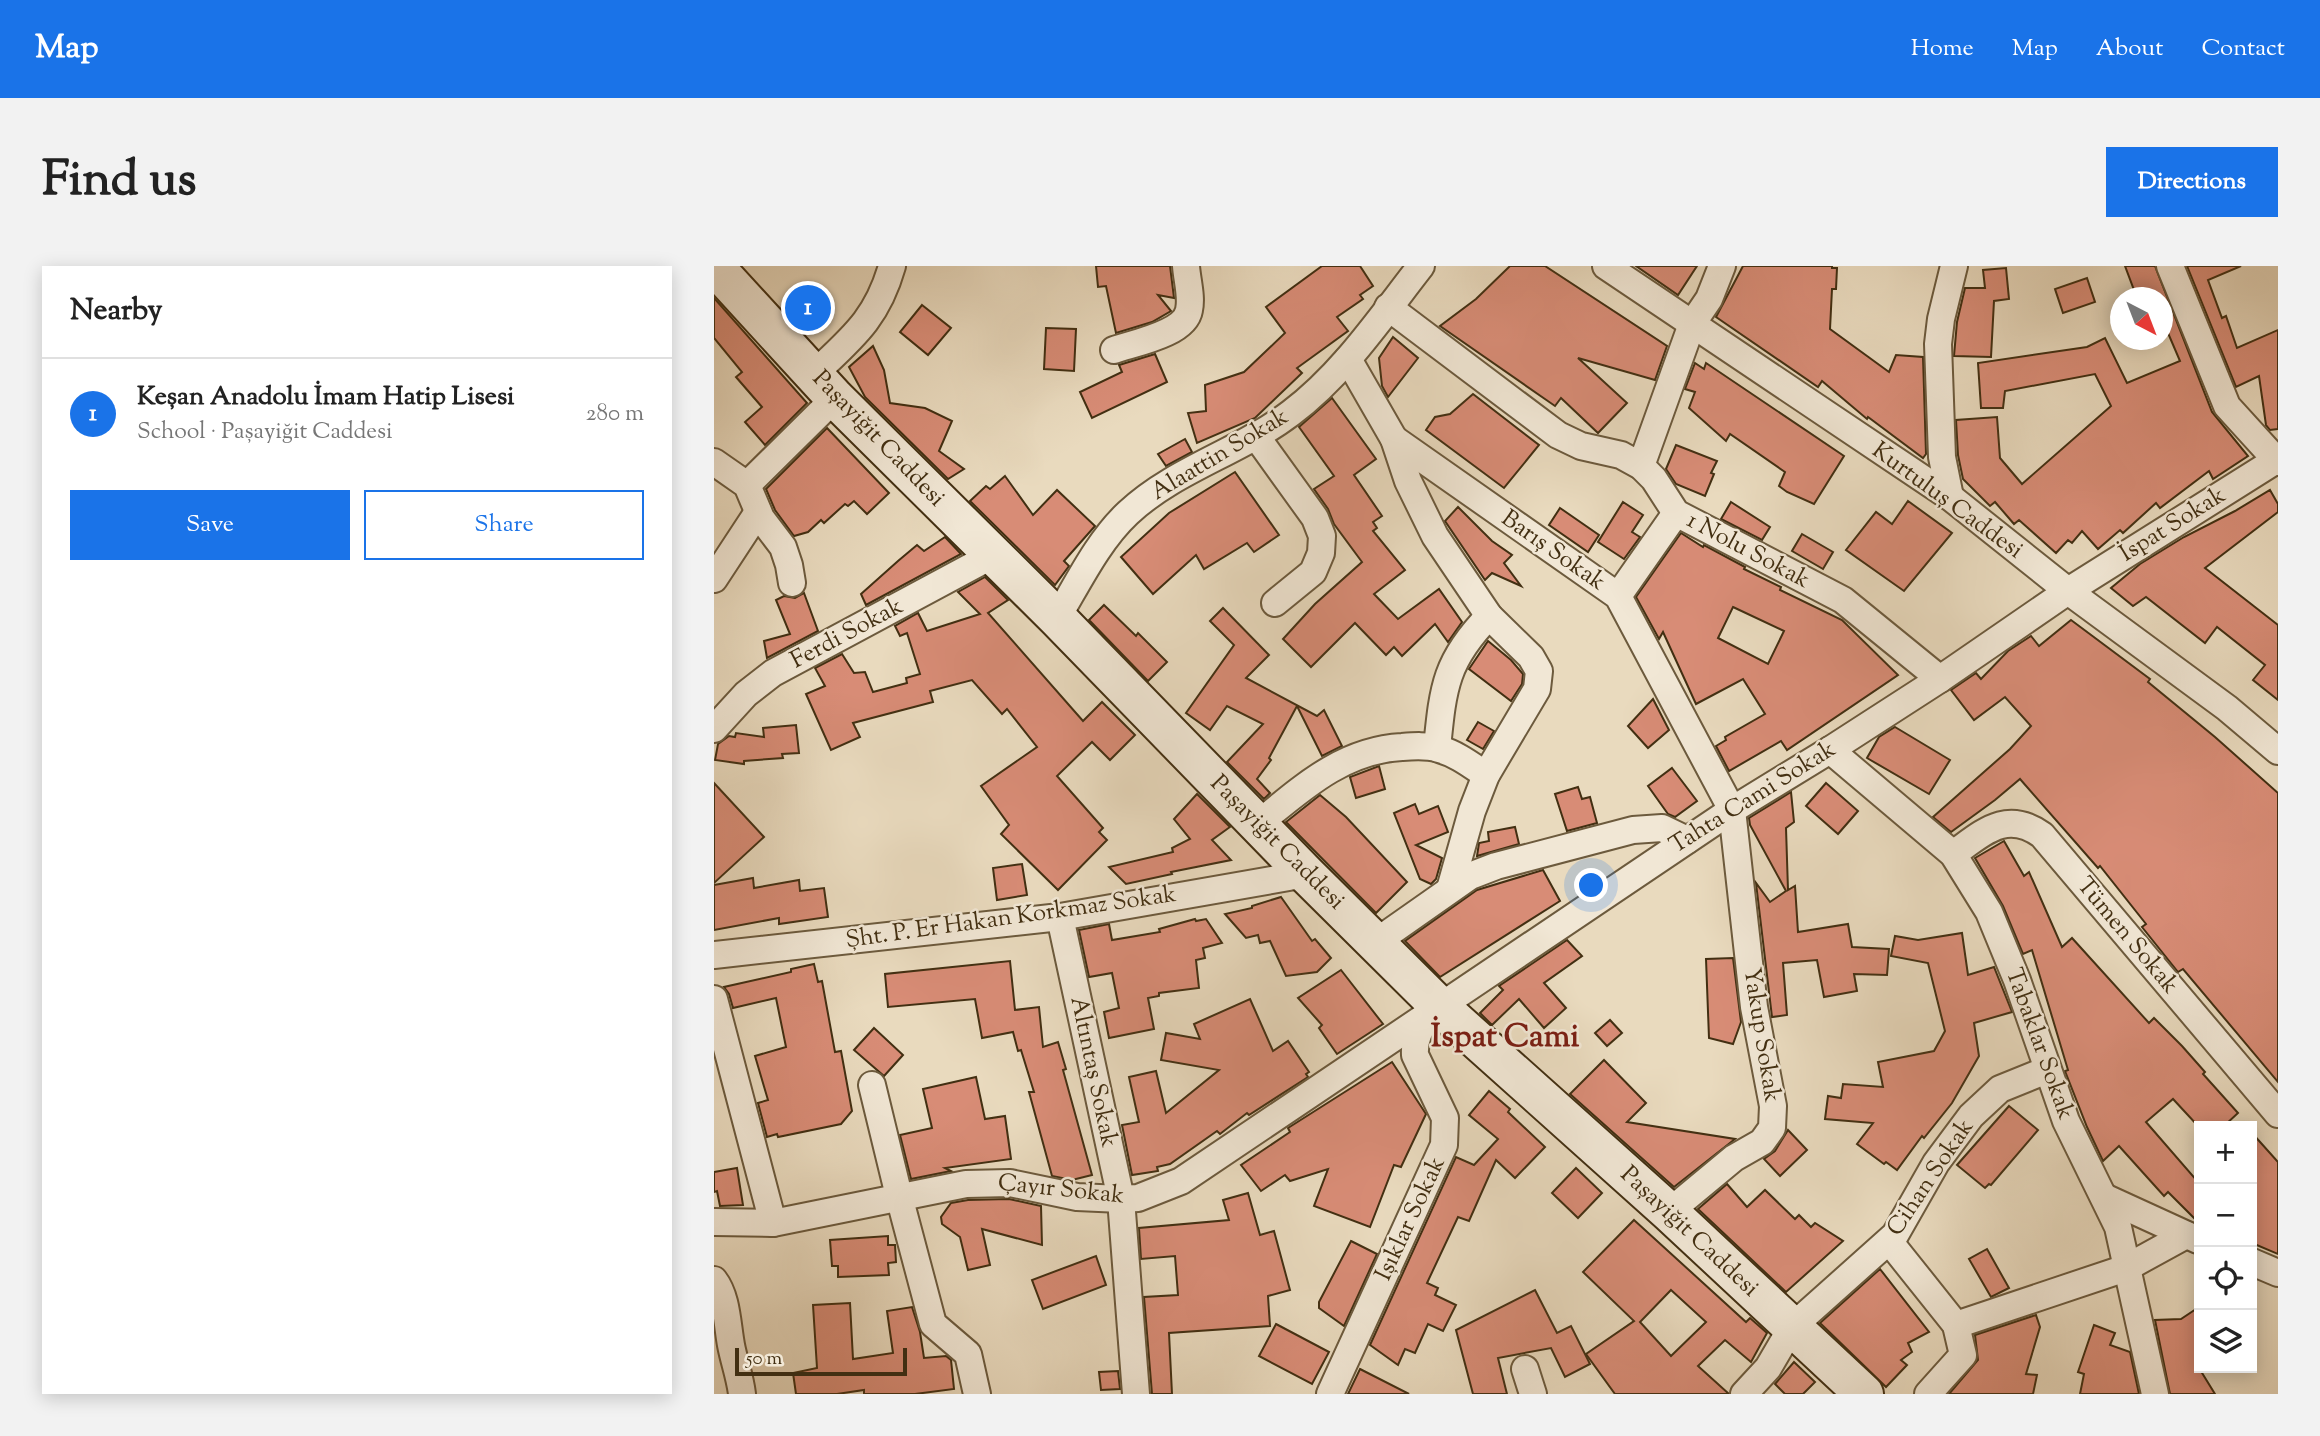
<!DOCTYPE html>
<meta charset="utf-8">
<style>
:root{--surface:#fff;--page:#f2f2f2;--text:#222;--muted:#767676;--line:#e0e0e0;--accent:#1a73e8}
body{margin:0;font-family:"Sorts Mill Goudy",serif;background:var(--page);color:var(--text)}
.controls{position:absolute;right:21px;bottom:21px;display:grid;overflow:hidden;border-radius:0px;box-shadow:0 4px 18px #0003}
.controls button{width:63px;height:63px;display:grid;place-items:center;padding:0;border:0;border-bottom:2px solid var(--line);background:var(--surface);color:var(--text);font:35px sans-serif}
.compass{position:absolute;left:1396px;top:21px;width:63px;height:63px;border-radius:50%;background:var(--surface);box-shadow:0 4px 18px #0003;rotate:138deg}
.scale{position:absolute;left:21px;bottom:18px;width:172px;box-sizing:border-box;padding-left:7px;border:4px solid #422f12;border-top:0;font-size:19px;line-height:24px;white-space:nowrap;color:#422f12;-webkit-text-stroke:5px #f1e7d5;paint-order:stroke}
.you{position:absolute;left:878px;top:620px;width:24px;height:24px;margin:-18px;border:5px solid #fff;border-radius:50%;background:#1a73e8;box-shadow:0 0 0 10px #1a73e833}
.badge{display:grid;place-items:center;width:46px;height:46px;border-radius:50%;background:var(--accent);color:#fff;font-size:23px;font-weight:700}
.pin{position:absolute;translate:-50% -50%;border:4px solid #fff;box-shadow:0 2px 7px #0006}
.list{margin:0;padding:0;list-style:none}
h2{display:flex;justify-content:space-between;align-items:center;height:91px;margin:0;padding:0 28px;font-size:30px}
h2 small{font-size:23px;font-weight:400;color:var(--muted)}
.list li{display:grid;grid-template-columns:46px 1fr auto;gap:21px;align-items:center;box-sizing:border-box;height:112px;padding:0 28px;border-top:2px solid var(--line)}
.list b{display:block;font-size:26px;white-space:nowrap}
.list p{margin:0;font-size:23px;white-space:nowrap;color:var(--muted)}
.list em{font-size:23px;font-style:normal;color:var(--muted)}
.actions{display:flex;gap:14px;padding:21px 28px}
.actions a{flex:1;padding:16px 0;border:2px solid var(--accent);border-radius:0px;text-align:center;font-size:24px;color:var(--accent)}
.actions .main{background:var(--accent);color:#fff}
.icon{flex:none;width:38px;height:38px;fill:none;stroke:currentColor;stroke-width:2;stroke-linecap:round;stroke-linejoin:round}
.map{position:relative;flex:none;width:1564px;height:1128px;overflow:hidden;border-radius:0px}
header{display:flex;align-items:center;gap:42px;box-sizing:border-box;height:98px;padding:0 35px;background:var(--accent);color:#fff}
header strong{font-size:33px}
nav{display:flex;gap:38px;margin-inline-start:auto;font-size:24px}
.intro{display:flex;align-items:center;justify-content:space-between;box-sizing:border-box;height:168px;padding:0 42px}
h1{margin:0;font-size:49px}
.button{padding:18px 32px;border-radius:0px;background:var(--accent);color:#fff;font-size:24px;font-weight:700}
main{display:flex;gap:42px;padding:0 42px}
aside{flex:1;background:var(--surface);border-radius:0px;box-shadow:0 4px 18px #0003}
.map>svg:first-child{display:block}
.building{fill:#d88c76;stroke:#422f12;stroke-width:2;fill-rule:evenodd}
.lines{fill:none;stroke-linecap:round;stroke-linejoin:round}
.street-casing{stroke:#6c5a3d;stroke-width:30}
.secondary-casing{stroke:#422f12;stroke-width:42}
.street{stroke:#f1e7d5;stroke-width:26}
.secondary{stroke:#f1e7d5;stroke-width:38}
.labels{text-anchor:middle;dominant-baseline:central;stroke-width:5;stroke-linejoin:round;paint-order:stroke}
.street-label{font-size:24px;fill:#422f12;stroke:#f1e7d5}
.district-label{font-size:32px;font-weight:bold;fill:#7a1f14;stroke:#f1e7d5}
</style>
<header>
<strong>Map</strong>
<nav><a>Home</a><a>Map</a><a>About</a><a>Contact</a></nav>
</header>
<div class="intro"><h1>Find us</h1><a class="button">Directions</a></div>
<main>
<aside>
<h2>Nearby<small></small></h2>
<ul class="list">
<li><span class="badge">1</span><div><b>Keşan Anadolu İmam Hatip Lisesi</b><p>School · Paşayiğit Caddesi</p></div><em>280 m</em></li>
</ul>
<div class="actions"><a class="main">Save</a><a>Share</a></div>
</aside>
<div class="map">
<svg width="1564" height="1128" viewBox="0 0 1564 1128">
<rect width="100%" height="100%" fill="#e9dabe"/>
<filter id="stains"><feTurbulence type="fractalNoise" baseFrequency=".00286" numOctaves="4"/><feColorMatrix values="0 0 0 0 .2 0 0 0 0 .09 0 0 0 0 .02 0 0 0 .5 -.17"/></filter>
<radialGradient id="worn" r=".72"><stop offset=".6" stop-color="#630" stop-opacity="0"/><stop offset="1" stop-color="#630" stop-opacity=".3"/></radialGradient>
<g class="building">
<path d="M382 0H456L460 32 444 29 457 45 438 56 402 67 392 20 384 21Z"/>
<path d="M608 0H646L659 20 646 29 649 33 623 51 634 65 583 102 588 107 541 152 483 177 474 147 492 145 491 119 530 106 571 67 552 41Z"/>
<path d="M796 0H831L953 80 941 114 864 92 913 137 884 167 847 132 841 140 726 60 762 33Z"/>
<path d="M922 0H983L964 29Z"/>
<path d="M1029 0H1118V2H1123L1122 23H1118L1116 63 1175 106 1182 89 1209 91 1212 188 1209 192 1154 151 1153 153 1108 115 1104 121 1002 51Z"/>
<path d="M1411 0H1441L1498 146 1534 190 1499 213 1495 205 1446 242 1442 237 1409 267 1406 264 1384 283 1368 265 1358 277 1354 274 1342 287 1305 254 1300 258 1281 236 1276 240 1249 213 1244 189 1242 154 1283 151 1286 192 1308 218 1397 140 1381 108 1291 125 1289 142H1267L1264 97 1373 81 1391 72 1413 117 1466 95 1448 53V32H1423Z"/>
<path d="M1473 0H1527L1494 14 1508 52 1512 50 1523 82 1564 64V163L1556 164 1552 159 1545 110 1522 121Z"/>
<path d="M1292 2 1295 33 1280 35 1277 91 1240 90 1243 56 1251 22H1271L1269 4Z"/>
<path d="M1373 12 1381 36 1349 47 1341 23Z"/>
<path d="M0 32 93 137 51 179 31 156 48 141 22 111 28 106 0 72Z"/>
<path d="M208 39 237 62 214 89 186 66Z"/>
<path d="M332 62 362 63 360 105 330 103Z"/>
<path d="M679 71 704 92 674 131 668 120 665 92Z"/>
<path d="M159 80 170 104 176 137 211 142 238 155 225 185 250 203 234 213 151 131 135 101Z"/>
<path d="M441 88 453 116 378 152 366 126 408 106 405 99Z"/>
<path d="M981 97 990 103 992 97 1130 190 1100 238 1073 226 1065 220 1071 206 1016 168 1012 175 975 142 981 126 971 123Z"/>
<path d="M759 128 825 179 790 222 712 164 721 151 736 148Z"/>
<path d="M618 132 662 193 640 209 668 250 659 256 663 262 659 265 691 304 660 328 684 353 725 323 748 356 734 376 721 358 688 390 680 381 672 389 641 357 597 401 569 373 601 338 648 296 620 258 614 243 600 223 620 210 585 161Z"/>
<path d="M113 162 175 227 153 248 140 235 134 240 131 238 110 257 107 254 94 266 80 270 61 244 52 223Z"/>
<path d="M471 173 478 186 452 200 444 188Z"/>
<path d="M962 179 1003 195 997 207 1000 208 991 230 962 218 952 203Z"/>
<path d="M521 206 565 269 540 286 533 277 490 303 482 289 439 328 407 291 455 247Z"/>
<path d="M291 210 319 249 343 224 381 260 350 295 355 300 341 319 256 235 272 220 276 223Z"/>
<path d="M1556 224 1564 238V246L1491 302 1564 359V434L1539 414 1551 399 1503 361 1491 377 1432 331 1419 340 1397 322 1426 298 1470 271 1521 245Z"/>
<path d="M1194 235 1238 267 1190 325 1132 284 1162 246 1178 258Z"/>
<path d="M909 236 929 249 918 266 926 271 910 293 884 276Z"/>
<path d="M1017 236 1056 261 1048 274 1007 253Z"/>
<path d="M744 241 778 275 798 289 790 297 807 320 778 307 771 314 731 255Z"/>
<path d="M846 242 885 269 874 286 835 259Z"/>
<path d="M967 267 989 281 990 279 1031 301 1030 303 1067 321 1066 324 1128 354 1184 409 1073 484 1067 475 1015 505 1002 480 1012 474 1011 471 1051 448 1029 413 982 438 949 366 945 373 922 331ZM1019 341 1070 365 1054 398 1004 372Z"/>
<path d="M1088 268 1119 286 1109 303 1078 285Z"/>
<path d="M231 271 247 288 152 339 147 328 184 295 203 279 210 285Z"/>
<path d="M271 311 294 334 274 347 369 455 388 436 421 469 396 494 378 476 343 510 389 562 385 566 393 574 344 624 287 568 295 559 267 520 323 481 293 443 288 448 258 414 216 425 219 436 139 457 146 471 117 484 92 428 111 420 101 402 128 388 140 407 151 406 159 426 193 417 192 412 206 408 193 367 186 370 181 360 204 347 213 365 266 348 244 326Z"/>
<path d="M90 327 104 365 53 392 50 375 76 368 62 334 70 330 81 332Z"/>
<path d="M390 339 422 370 424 367 453 396 434 415 375 354Z"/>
<path d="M509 342 555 389 532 412 603 450 610 444 628 480 608 490 583 440 555 492 557 494 543 513 556 527 550 533 513 496 549 458 513 440 496 464 472 447 520 379 496 355Z"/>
<path d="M1357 354 1436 413 1434 416 1501 471 1564 527V816L1469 703 1464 706 1428 661 1432 658 1386 600 1384 602 1306 513 1281 534 1237 566 1219 551 1296 483 1317 460 1291 431 1260 454 1237 424 1262 407 1267 413 1294 385 1317 370 1325 380Z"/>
<path d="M774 375 797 394 809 408 808 418 797 435 755 403Z"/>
<path d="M939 433 955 464 934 482 914 460Z"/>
<path d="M764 456 780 465 769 483 753 474Z"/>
<path d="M82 459 85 487 68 488 69 492 30 495V498L1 494 4 478 15 470 21 471 22 467 50 471 49 462Z"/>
<path d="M1181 461 1236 494 1215 528 1153 492 1165 471Z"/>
<path d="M665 500 671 523 642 532 636 511Z"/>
<path d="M958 502 983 535 961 551 954 548 934 520Z"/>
<path d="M0 517 50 571 0 617Z"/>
<path d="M1112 517 1144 545 1124 568 1092 540Z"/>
<path d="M864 521 868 533 876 531 883 557 853 565 841 528Z"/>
<path d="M1077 526 1080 556 1072 562 1074 624 1081 620 1084 666 1134 658 1138 681 1175 683 1173 709 1140 708 1143 725 1110 731 1103 694 1069 697 1073 749 1058 751 1042 617 1056 636 1072 625 1036 559 1035 552Z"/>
<path d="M483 528 516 561 498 574 517 594 457 606 458 608 412 618 395 601 459 586 458 582 476 573 460 553Z"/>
<path d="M606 529 632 551 693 616 662 647 572 556Z"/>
<path d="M701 538 705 548 724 540 734 566 702 579 728 592 722 613 717 618 706 613 680 547Z"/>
<path d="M801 561 805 578 763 590 765 577 775 575 774 566Z"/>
<path d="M1290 575 1310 610 1315 606 1348 681 1358 672 1435 757 1440 752 1468 780 1491 806 1489 808 1524 847 1510 860H1484L1459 833 1432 856 1485 917V957L1454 926 1450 930 1405 880 1389 895 1373 861 1351 805 1354 804 1318 684 1309 688 1289 640 1261 592Z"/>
<path d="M308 598 313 629 283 634 279 602Z"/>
<path d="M829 604 846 635 726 711 691 675 763 624Z"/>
<path d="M39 612 40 622 85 614 86 625 110 622 114 651 65 658V652L0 664V619Z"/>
<path d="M567 631 598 675 601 673 617 692 603 706 572 710 556 675 546 677 544 669 532 672 511 648 538 642V640Z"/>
<path d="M481 653 482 655 492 653 508 677 489 682 491 692 482 694 485 722 445 727V730L434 732 440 763 395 772 390 746 405 742 398 707 375 711 365 664 395 658 398 674 446 666 445 663Z"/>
<path d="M1248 667 1254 709 1280 701 1298 746 1260 757 1265 790 1238 837 1210 872 1208 870 1183 904 1172 896 1170 898 1143 878 1159 857 1111 853 1114 830 1127 832 1129 818 1169 821 1164 796 1220 785 1231 765 1214 697 1177 690 1181 670 1204 674Z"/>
<path d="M853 674 868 690 830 717 852 742 830 762 805 733 778 759 766 747 789 724 785 720Z"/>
<path d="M1019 692 1027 756 1019 778 995 772 992 693Z"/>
<path d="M296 695 301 744 325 741 329 781 344 776 352 803 349 804 378 909 358 914 338 910 315 826H320L307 784 304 785 299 766 268 772 261 733 174 741 171 708Z"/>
<path d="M100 698 104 716 108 715 121 786 127 785 138 845 127 858 64 871 63 868 53 871 44 837 54 834 41 790 72 781 62 732 19 742 15 728 10 721 77 706V703Z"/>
<path d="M627 704 669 758 623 788 605 762 608 759 584 732Z"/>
<path d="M536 733 559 785 574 775 595 806 592 808 594 811 535 849 533 847 506 868 503 865 456 898 443 901 444 905 418 909 408 859 425 856 415 811 442 805 452 847 505 804 447 794 452 767 486 773 480 758Z"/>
<path d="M896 754 908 767 893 780 881 767Z"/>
<path d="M160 762 189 789 170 810 140 784Z"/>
<path d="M890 794 932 837 913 856 1021 873 960 921 856 828Z"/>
<path d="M678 796 712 848 687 901 680 899 656 961 600 940 614 903 576 915 571 909 547 925 527 899 576 866 574 862Z"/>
<path d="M262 811 271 853 291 850 297 893 231 902 237 905 197 913 186 869 218 862 209 823Z"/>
<path d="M775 825 796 843 794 846 831 881 801 912 782 894 755 955 744 951 713 1017 724 1022 721 1029 742 1039 729 1065 714 1058 701 1087 691 1083 684 1099 656 1079 742 891 760 899 784 873 755 849Z"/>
<path d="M1295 840 1324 864 1277 919 1275 918 1271 922 1243 899Z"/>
<path d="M1074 864 1093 884 1066 910 1050 893 1061 885Z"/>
<path d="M1538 867 1564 896V988L1538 977Z"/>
<path d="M23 902 29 939 6 940 3 925 0 926V906Z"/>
<path d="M862 902 888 927 864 952 838 927Z"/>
<path d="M1013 918 1033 941 1051 924 1081 953 1085 949 1097 961 1101 957 1129 975 1072 1026 984 943Z"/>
<path d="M534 927 546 969 560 965 576 1024 554 1030 556 1060 455 1067 458 1128H438L430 1031 464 1029 461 990 427 993 425 962 515 954 509 934Z"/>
<path d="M295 933 327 940 328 979 268 963 276 999 254 1004 246 971 228 958 227 951 237 937 254 934Z"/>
<path d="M920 954 1032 1056 1036 1052 1053 1067 1037 1096 1011 1074 984 1100 1015 1128H901L872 1088 920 1055 869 1006ZM957 1024 992 1056 957 1090 926 1056Z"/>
<path d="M174 970V979H181L182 996 174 997 175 1009 124 1011V1000H118L116 974Z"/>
<path d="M637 975 663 988 630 1060 605 1042V1036Z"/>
<path d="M1273 983 1295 1022 1277 1031 1255 993Z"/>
<path d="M382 990 392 1019 329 1043 318 1014Z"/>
<path d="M1166 1003 1215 1066 1194 1077 1198 1086 1187 1094 1193 1099 1172 1121 1106 1057Z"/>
<path d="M821 1024 843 1067 857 1060 876 1098 851 1111 837 1082 784 1092 793 1128H759L742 1064Z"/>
<path d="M136 1037 139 1093 179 1087 173 1045 198 1041 206 1066 210 1092 232 1090 237 1094 240 1123 201 1128H150V1124L123 1128H82L79 1107 103 1102 99 1039Z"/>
<path d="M1485 1041V1102L1501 1128H1456L1441 1054 1467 1053Z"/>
<path d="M1322 1049 1326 1061 1312 1108 1323 1109 1319 1128H1235L1264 1094 1261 1069Z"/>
<path d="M562 1058 615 1086 598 1118 545 1090Z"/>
<path d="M1380 1059 1401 1067 1396 1079 1416 1086 1425 1128H1366L1370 1108 1364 1106Z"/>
<path d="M1080 1096 1101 1116 1089 1128H1071L1061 1118Z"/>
<path d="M646 1103 695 1128H634Z"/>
<path d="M404 1105 406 1123 387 1124 385 1106Z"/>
</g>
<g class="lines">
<defs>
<g id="street">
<path d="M892 0 1236 231 1354 325 1513 442 1564 485"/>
<path d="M1456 0 1513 140 1564 196"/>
<path d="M674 41 844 169 867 180 907 189 927 200 940 213 962 247 1129 334 1226 413"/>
<path d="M400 84C420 77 471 68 475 44 478 31 473 14 472 0"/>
<path d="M634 93 680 173 694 215 721 270 775 350 817 391 825 405 823 423 772 509 758 545 736 623"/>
<path d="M100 108C138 72 163 53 178 0"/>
<path d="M542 170 601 252 608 270 607 287 599 306 561 337"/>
<path d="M680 173 904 330 1018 544 1040 741 1059 840 1058 862 1048 876 1020 892 955 946"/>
<path d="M0 196 33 219 47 252 69 281 75 299 78 317"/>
<path d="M927 200 978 58 995 33 1008 0"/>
<path d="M33 219 121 132"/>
<path d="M1236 231 1228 191 1224 78 1227 53 1240 0"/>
<path d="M0 313 44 246"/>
<path d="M904 330 962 247"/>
<path d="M343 352C364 317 384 275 414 247 461 203 526 186 577 147 629 108 667 51 707 0"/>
<path d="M0 463 32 428 59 407 279 289"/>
<path d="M723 482C729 422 731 395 775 350"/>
<path d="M1116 484 1239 588 1275 646 1303 714 1352 855 1404 961 1441 1128"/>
<path d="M544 558C588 522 629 484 688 481 700 480 714 479 725 483 743 488 757 499 772 509"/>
<path d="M1239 588C1269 567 1292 543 1328 569L1564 848"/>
<path d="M346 651 407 933 422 1128"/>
<path d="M662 676 756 610 782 600 919 564 948 562 973 574"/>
<path d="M0 689 346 651 592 608"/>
<path d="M0 733 59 957"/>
<path d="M158 819 185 930 219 1058 254 1088 263 1128"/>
<path d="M1390 931 1484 974"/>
<path d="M0 956 59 957 252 918 296 917 363 931 407 933 424 932 467 915 1018 544 1116 484 1226 413 1354 325 1564 193"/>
<path d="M1175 975 1242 1059 1249 1089 1214 1128"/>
<path d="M1538 996 1564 1007"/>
<path d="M0 1014C13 1031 13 1057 17 1079 20 1095 26 1111 28 1128"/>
<path d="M1242 1059 1412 1002 1472 969"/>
<path d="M811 1103 819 1128"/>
<path d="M616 1128 730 879 731 852 701 789C700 772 706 761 717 749"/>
<path d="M1030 1128 1054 1102 1078 1061 1181 969 1222 897 1257 850 1286 823 1333 804"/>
</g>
<path id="secondary" d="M0 0 121 132 343 352 592 608 725 740 955 946 1150 1128"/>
</defs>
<use href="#street" class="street-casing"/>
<use href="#secondary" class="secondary-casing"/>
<use href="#street" class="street"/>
<use href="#secondary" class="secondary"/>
</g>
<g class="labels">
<g class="street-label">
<text transform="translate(164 173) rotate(46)">Paşayiğit Caddesi</text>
<text transform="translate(506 189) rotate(-31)">Alaattin Sokak</text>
<text transform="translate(1233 235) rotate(36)">Kurtuluş Caddesi</text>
<text transform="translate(1459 259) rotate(-32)">İspat Sokak</text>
<text transform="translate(839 285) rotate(35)">Barış Sokak</text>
<text transform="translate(1034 285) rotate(28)">1 Nolu Sokak</text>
<text transform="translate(133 368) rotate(-28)">Ferdi Sokak</text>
<text transform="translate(1039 532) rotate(-32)">Tahta Cami Sokak</text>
<text transform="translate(563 577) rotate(45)">Paşayiğit Caddesi</text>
<text transform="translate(297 652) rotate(-8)">Şht. P. Er Hakan Korkmaz Sokak</text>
<text transform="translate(1413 670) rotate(50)">Tümen Sokak</text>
<text transform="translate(1047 769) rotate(81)">Yakup Sokak</text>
<text transform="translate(1325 778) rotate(70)">Tabaklar Sokak</text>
<text transform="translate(379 806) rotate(78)">Altıntaş Sokak</text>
<text transform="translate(1217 912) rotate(-56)">Cihan Sokak</text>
<text transform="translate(347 924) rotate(6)">Çayır Sokak</text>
<text transform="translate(697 953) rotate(-65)">Işıklar Sokak</text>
<text transform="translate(975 966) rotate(43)">Paşayiğit Caddesi</text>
</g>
<g class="district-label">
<text x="791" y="772">İspat Cami</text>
</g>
</g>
<rect width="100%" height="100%" filter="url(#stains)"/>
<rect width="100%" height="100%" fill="url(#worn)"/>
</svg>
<div class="controls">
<button>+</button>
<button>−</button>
<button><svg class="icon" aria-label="locate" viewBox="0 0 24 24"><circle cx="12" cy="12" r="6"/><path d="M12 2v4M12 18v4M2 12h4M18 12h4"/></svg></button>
<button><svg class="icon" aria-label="layers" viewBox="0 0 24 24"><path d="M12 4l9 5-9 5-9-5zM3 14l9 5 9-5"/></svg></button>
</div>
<svg class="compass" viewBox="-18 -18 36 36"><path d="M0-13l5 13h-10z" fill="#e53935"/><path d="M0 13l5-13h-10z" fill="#767676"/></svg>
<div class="scale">50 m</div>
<div class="you"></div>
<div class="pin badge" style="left:94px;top:42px">1</div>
</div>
</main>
